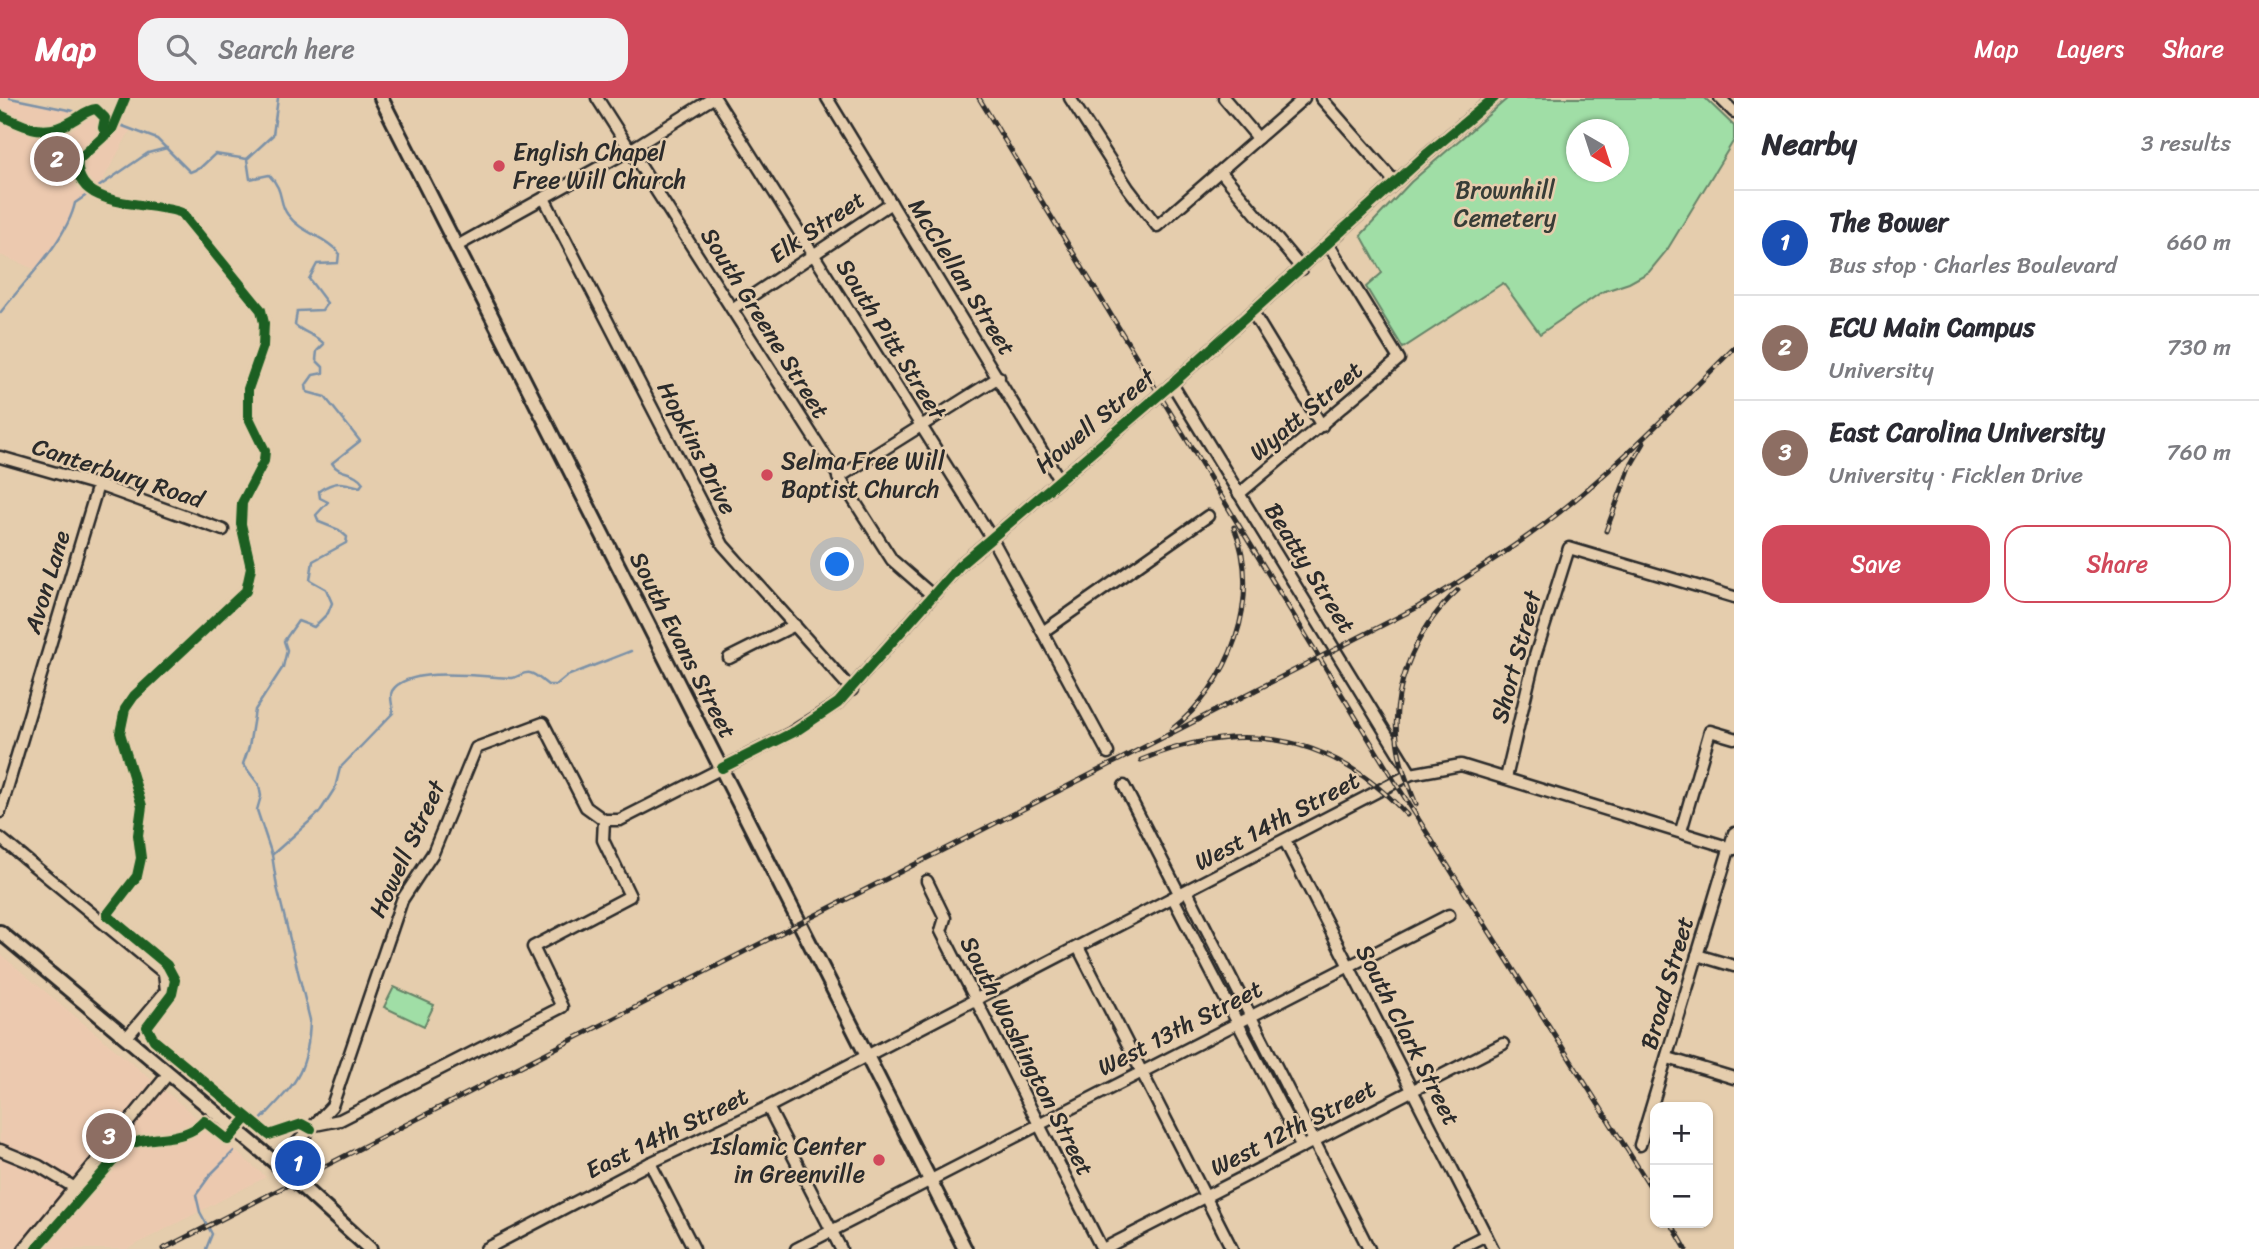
<!DOCTYPE html>
<meta charset="utf-8">
<style>
:root{--surface:#fff;--page:#f2f2f3;--text:#2b2b33;--muted:#7c7c81;--line:#e1e1e2;--accent:#d1495b}
body{margin:0;font-family:Sriracha,sans-serif;background:var(--page);color:var(--text)}
.controls{position:absolute;right:21px;bottom:21px;display:grid;overflow:hidden;border-radius:14px;box-shadow:0 2px 5px #0004}
.controls button{width:63px;height:63px;display:grid;place-items:center;padding:0;border:0;border-bottom:2px solid var(--line);background:var(--surface);color:var(--text);font:35px sans-serif}
.compass{position:absolute;left:1566px;top:21px;width:63px;height:63px;border-radius:50%;background:var(--surface);box-shadow:0 2px 5px #0004;rotate:141deg}
.you{position:absolute;left:838px;top:467px;width:24px;height:24px;margin:-18px;border:5px solid #fff;border-radius:50%;background:#1a73e8;box-shadow:0 0 0 10px #1a73e833}
.badge{display:grid;place-items:center;width:46px;height:46px;border-radius:50%;background:var(--accent);color:#fff;font-size:23px;font-weight:700}
.pin{position:absolute;translate:-50% -50%;border:4px solid #fff;box-shadow:0 2px 7px #0006}
.list{margin:0;padding:0;list-style:none}
h2{display:flex;justify-content:space-between;align-items:center;height:91px;margin:0;padding:0 28px;font-size:30px}
h2 small{font-size:23px;font-weight:400;color:var(--muted)}
.list li{display:grid;grid-template-columns:46px 1fr auto;gap:21px;align-items:center;box-sizing:border-box;height:105px;padding:0 28px;border-top:2px solid var(--line)}
.list b{display:block;font-size:26px;white-space:nowrap}
.list p{margin:0;font-size:23px;white-space:nowrap;color:var(--muted)}
.list em{font-size:23px;font-style:normal;color:var(--muted)}
.actions{display:flex;gap:14px;padding:21px 28px}
.actions a{flex:1;padding:16px 0;border:2px solid var(--accent);border-radius:21px;text-align:center;font-size:24px;color:var(--accent)}
.actions .main{background:var(--accent);color:#fff}
.icon{flex:none;width:38px;height:38px;fill:none;stroke:currentColor;stroke-width:2;stroke-linecap:round;stroke-linejoin:round}
.map{position:relative;flex:none;width:1734px;height:1151px;overflow:hidden}
header{display:flex;align-items:center;gap:42px;box-sizing:border-box;height:98px;padding:0 35px;background:var(--accent);color:#fff}
header strong{font-size:33px}
nav{display:flex;gap:38px;margin-inline-start:auto;font-size:24px}
.search{width:490px;height:63px;background:var(--page);display:flex;align-items:center;gap:18px;box-sizing:border-box;padding:0 24px;border-radius:21px;color:var(--muted);font-size:26px}
main{display:flex}
aside{flex:1;background:var(--surface)}
.map>svg:first-child{display:block}
.built{fill:#ecc9af}
.green{fill:#a0dea6;stroke:#668468;stroke-width:2;fill-rule:evenodd}
.lines{fill:none;stroke-linecap:round;stroke-linejoin:round}
.stream{stroke:#7b91a7;stroke-width:2.5}
.minor-casing{stroke:#2b2b2b;stroke-width:15}
.major-casing{stroke:#2b2b2b;stroke-width:18}
.minor{stroke:#e5cdad;stroke-width:10}
.major{stroke:#e5cdad;stroke-width:12}
.rail-casing{stroke:#2b2b2b;stroke-width:5}
.rail{stroke:#e5cdad;stroke-width:2.5;stroke-dasharray:8;stroke-linecap:butt}
.cycleway-casing{stroke:#e5cdad;stroke-width:15}
.cycleway{stroke:#1b5e20;stroke-width:10}
.poi-dot{fill:#d1495b;stroke:#e5cdad;stroke-width:2.5}
.labels{text-anchor:middle;dominant-baseline:central;stroke-width:5;stroke-linejoin:round;paint-order:stroke}
.poi-label{font-size:24px;fill:#2b2b2b;stroke:#e5cdad;text-anchor:start}
.park-label{font-size:24px;fill:#373d37;stroke:#e5cdad}
.street-label{font-size:24px;fill:#2b2b2b;stroke:#e5cdad}
</style>
<header>
<strong>Map</strong>
<div class="search"><svg class="icon" aria-label="search" viewBox="0 0 24 24"><circle cx="10" cy="10" r="6"/><path d="M15 15l6 6"/></svg>Search here</div>
<nav><a>Map</a><a>Layers</a><a>Share</a></nav>
</header>
<main>
<div class="map">
<svg width="1734" height="1151" viewBox="0 0 1734 1151">
<rect width="100%" height="100%" fill="#e5cdad"/>
<filter id="ink" filterUnits="userSpaceOnUse"><feTurbulence type="fractalNoise" baseFrequency=".0143" numOctaves="2"/><feDisplacementMap in="SourceGraphic" scale="14" xChannelSelector="R" yChannelSelector="G"/><feConvolveMatrix kernelMatrix="1 2 1 2 8 2 1 2 1" color-interpolation-filters="sRGB"/></filter>
<g filter="url(#ink)">
<g class="built">
<path d="M0 0 93 17 131 31 98 91 75 105 72 119 37 172 0 157Z"/>
<path d="M0 856 171 998 266 1079 127 1151H0Z"/>
</g>
<g class="green">
<path d="M1508 0H1705L1734 28V42L1667 152 1649 174 1629 185 1602 194 1540 236 1503 185 1403 250 1366 189 1382 175 1361 137 1411 84ZM1576 32H1618V74H1576Z"/>
<path d="M394 889 434 907 424 928 384 909Z"/>
</g>
<g class="lines">
<g class="stream">
<path d="M10 0 78 14"/>
<path d="M91 16 99 19"/>
<path d="M120 27 157 41 190 74 200 70 215 56 247 61"/>
<path d="M0 215C23 185 67 142 75 105L148 55 167 50"/>
<path d="M273 756 319 715 335 690 340 670 393 615C393 608 389 599 392 593 408 567 484 579 510 580 517 581 523 573 530 575 536 576 542 583 548 587H556L567 578 631 553"/>
<path d="M258 1025C294 986 308 978 310 922L277 789 272 757 257 712 261 698 259 687 243 666 249 649 255 612 283 569 287 552 284 543 298 523 314 529 328 515 332 505 326 491 310 482 313 463 346 445 347 439 339 432 319 424 316 417 328 404 320 400 319 393C335 382 342 384 360 389L363 385C355 372 339 377 332 365L360 343 325 299 307 294 306 287 313 277 323 275V269L316 262 317 253 324 246C316 237 304 235 295 227L297 213 322 212 327 205 309 181 317 166 338 165 339 155C325 138 301 135 288 117 278 105 285 93 269 77L250 81 247 61 273 37 278 0"/>
<path d="M206 1151 212 1136 200 1114 196 1097 211 1076 234 1053"/>
</g>
<defs>
<g id="minor">
<path d="M597 0 892 462 932 497"/>
<path d="M715 0 991 439 1108 655"/>
<path d="M827 0 1059 381"/>
<path d="M1070 0 1128 90 1157 128 1304 0"/>
<path d="M1224 0 1258 40"/>
<path d="M1321 0 1395 84"/>
<path d="M1720 0 1734 14"/>
<path d="M1221 74 1302 171"/>
<path d="M544 100 723 447 852 592"/>
<path d="M457 148 630 52 713 0"/>
<path d="M732 211 891 105"/>
<path d="M1253 215 1322 328"/>
<path d="M1172 286 1411 676"/>
<path d="M0 359 98 387 223 432"/>
<path d="M838 380 999 279"/>
<path d="M1239 396 1399 261 1329 147"/>
<path d="M1044 533 1208 418"/>
<path d="M729 560 795 527"/>
<path d="M1506 680 1535 558 1569 450 1734 499"/>
<path d="M1124 688 1180 797"/>
<path d="M0 714 98 387"/>
<path d="M1681 733 1710 633 1734 640"/>
<path d="M0 740 164 875 166 893 127 939"/>
<path d="M1285 743 1493 1151"/>
<path d="M927 783 945 820 941 833 1102 1151"/>
<path d="M1187 793 1369 1151"/>
<path d="M1173 800 1302 1049"/>
<path d="M1078 849 1232 1151"/>
<path d="M1697 857 1734 868"/>
<path d="M1668 960 1734 980"/>
<path d="M768 1009 841 1151"/>
<path d="M315 1027 340 1022 562 909 533 849 630 798 603 742 604 722"/>
<path d="M1640 1047 1734 735"/>
<path d="M0 1052 39 1068 75 1090"/>
<path d="M650 1065 694 1151"/>
<path d="M277 1066 332 1008 402 802 433 755 476 650 543 625 586 709 604 722H620L789 636 838 605 960 467 1172 286 1428 55 1494 0"/>
<path d="M24 1151 169 975"/>
<path d="M486 1151 650 1065 768 1009 1411 676 1461 667 1734 751"/>
<path d="M796 1151 1449 817"/>
<path d="M1103 1151 1503 946"/>
<path d="M1458 1151 1486 1137"/>
</g>
<g id="major">
<path d="M381 0 965 1151"/>
<path d="M0 834 277 1066 370 1151"/>
</g>
</defs>
<use href="#minor" class="minor-casing"/>
<use href="#major" class="major-casing"/>
<use href="#minor" class="minor"/>
<use href="#major" class="major"/>
<defs>
<g id="rail">
<path d="M979 0 1395 684 1655 1096"/>
<path d="M1606 433 1630 369 1644 345"/>
<path d="M1171 632C1230 587 1263 500 1234 429"/>
<path d="M1141 662C1243 620 1332 636 1407 717"/>
<path d="M1416 706C1410 691 1403 675 1400 659 1386 599 1414 532 1458 492"/>
<path d="M1671 1125 1686 1151"/>
<path d="M163 1151 1418 509C1461 483 1503 457 1543 427 1612 375 1673 311 1734 250"/>
</g>
</defs>
<use href="#rail" class="rail-casing"/>
<use href="#rail" class="rail"/>
<defs>
<g id="cycleway">
<path d="M125 0 112 31 78 62C72 113 154 103 182 115L261 212 264 225 263 248 248 291V318L265 353 264 363 242 405 241 426 251 470 246 493 134 598 125 611 120 635 142 708 138 737 141 760 137 778 107 817 167 867 175 882 172 896 147 929 154 942 269 1037 302 1026 311 1031"/>
<path d="M0 17C26 29 45 40 72 23 81 18 86 12 96 11L105 20 103 30 107 37"/>
<path d="M722 670 796 633 838 605 960 467 1172 286 1428 55 1494 0"/>
<path d="M36 1151 127 1047C152 1036 185 1045 204 1023L228 1042 247 1020"/>
</g>
</defs>
<use href="#cycleway" class="cycleway-casing"/>
<use href="#cycleway" class="cycleway"/>
</g>
</g>
<g class="poi-dot">
<circle cx="499" cy="68" r="7"/>
<circle cx="767" cy="377" r="7"/>
<circle cx="879" cy="1062" r="7"/>
</g>
<g class="labels">
<g class="poi-label">
<text x="513" y="54">English Chapel<tspan x="513" dy="28">Free Will Church</tspan></text>
<text x="781" y="363">Selma Free Will<tspan x="781" dy="28">Baptist Church</tspan></text>
<text x="865" y="1048" text-anchor="end">Islamic Center<tspan x="865" dy="28">in Greenville</tspan></text>
</g>
<g class="park-label">
<text x="1505" y="92">Brownhill<tspan x="1505" dy="28">Cemetery</tspan></text>
</g>
<g class="street-label">
<text transform="translate(817 129) rotate(-34)">Elk Street</text>
<text transform="translate(962 179) rotate(58)">McClellan Street</text>
<text transform="translate(765 225) rotate(58)">South Greene Street</text>
<text transform="translate(891 241) rotate(58)">South Pitt Street</text>
<text transform="translate(1306 313) rotate(-40)">Wyatt Street</text>
<text transform="translate(1095 323) rotate(-40)">Howell Street</text>
<text transform="translate(697 350) rotate(63)">Hopkins Drive</text>
<text transform="translate(118 375) rotate(18)">Canterbury Road</text>
<text transform="translate(1310 470) rotate(58)">Beatty Street</text>
<text transform="translate(47 484) rotate(-73)">Avon Lane</text>
<text transform="translate(683 547) rotate(63)">South Evans Street</text>
<text transform="translate(1516 559) rotate(-75)">Short Street</text>
<text transform="translate(1277 723) rotate(-28)">West 14th Street</text>
<text transform="translate(407 751) rotate(-65)">Howell Street</text>
<text transform="translate(1667 885) rotate(-74)">Broad Street</text>
<text transform="translate(1180 930) rotate(-27)">West 13th Street</text>
<text transform="translate(1408 937) rotate(63)">South Clark Street</text>
<text transform="translate(1027 958) rotate(63)">South Washington Street</text>
<text transform="translate(1293 1030) rotate(-27)">West 12th Street</text>
<text transform="translate(667 1035) rotate(-26)">East 14th Street</text>
</g>
</g>
</svg>
<div class="controls">
<button>+</button>
<button>−</button>
</div>
<svg class="compass" viewBox="-18 -18 36 36"><path d="M0-13l5 13h-10z" fill="#e53935"/><path d="M0 13l5-13h-10z" fill="#7c7c81"/></svg>
<div class="you"></div>
<div class="pin badge" style="left:298px;top:1065px;background:#1a4fb4">1</div>
<div class="pin badge" style="left:57px;top:61px;background:#8d6e63">2</div>
<div class="pin badge" style="left:109px;top:1038px;background:#8d6e63">3</div>
</div>
<aside>
<h2>Nearby<small>3 results</small></h2>
<ul class="list">
<li><span class="badge" style="background:#1a4fb4">1</span><div><b>The Bower</b><p>Bus stop · Charles Boulevard</p></div><em>660 m</em></li>
<li><span class="badge" style="background:#8d6e63">2</span><div><b>ECU Main Campus</b><p>University</p></div><em>730 m</em></li>
<li><span class="badge" style="background:#8d6e63">3</span><div><b>East Carolina University</b><p>University · Ficklen Drive</p></div><em>760 m</em></li>
</ul>
<div class="actions"><a class="main">Save</a><a>Share</a></div>
</aside>
</main>
